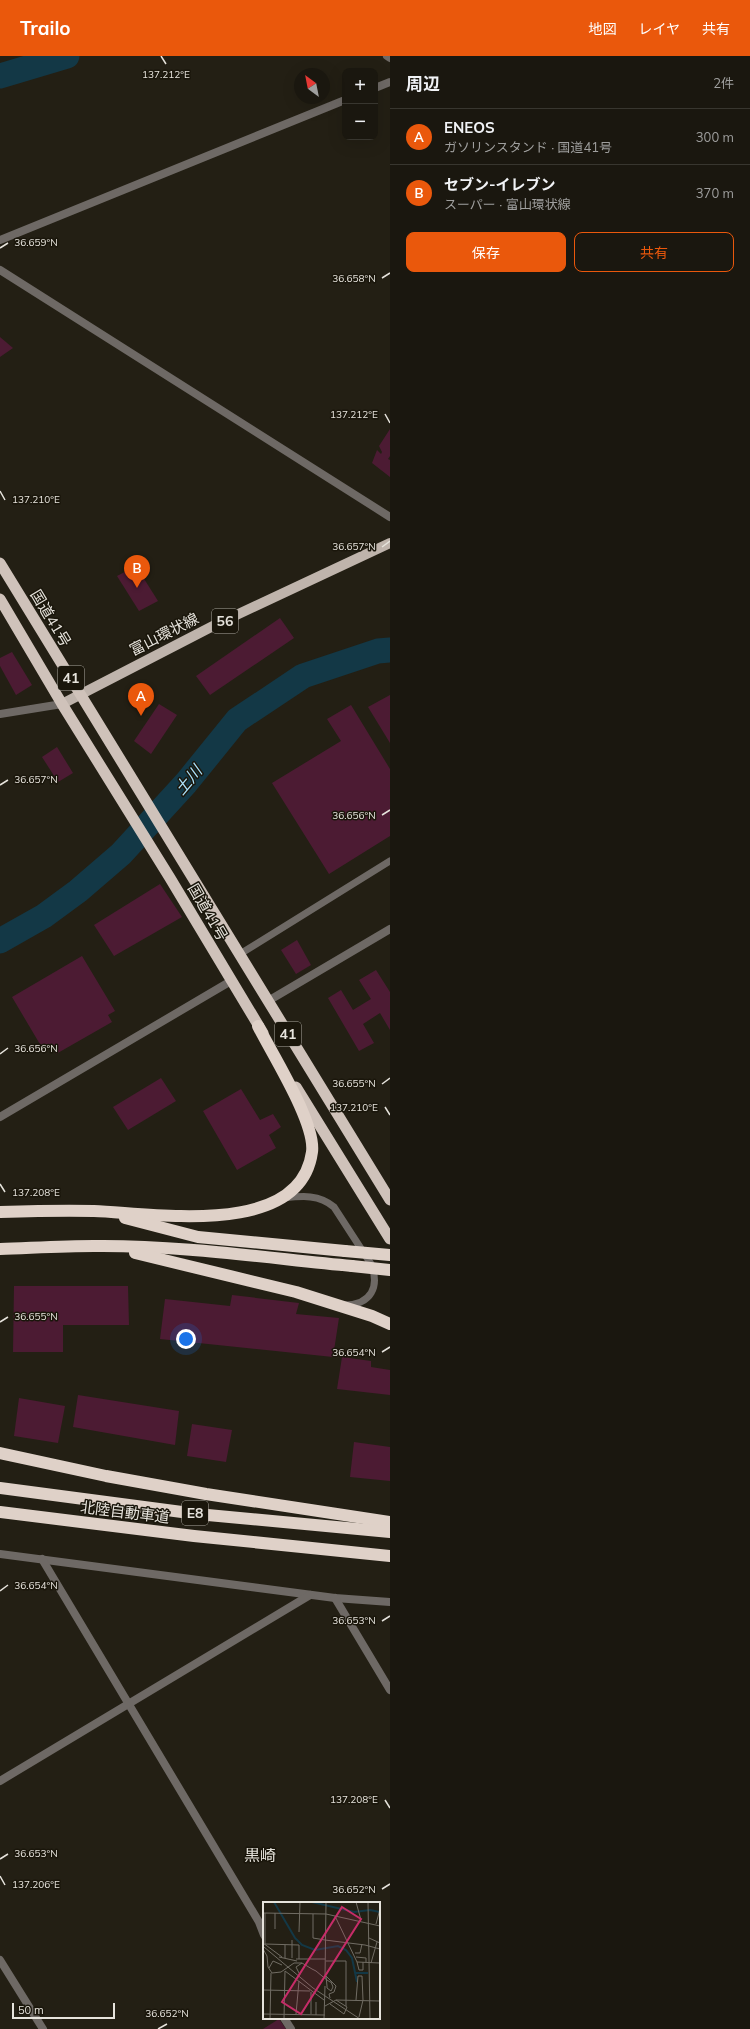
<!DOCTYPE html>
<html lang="ja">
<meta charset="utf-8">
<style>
:root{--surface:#1a170f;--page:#232018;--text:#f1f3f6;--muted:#9f9f9e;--line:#38362f;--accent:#ea580c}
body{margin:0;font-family:Mulish,"Noto Sans JP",sans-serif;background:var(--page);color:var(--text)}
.controls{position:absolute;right:12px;top:12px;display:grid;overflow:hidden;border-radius:8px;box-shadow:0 4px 16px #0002}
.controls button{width:36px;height:36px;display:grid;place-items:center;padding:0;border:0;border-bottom:1px solid var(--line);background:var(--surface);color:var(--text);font:20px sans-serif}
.compass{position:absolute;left:294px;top:12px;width:36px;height:36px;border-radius:50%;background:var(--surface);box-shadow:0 4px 16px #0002;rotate:328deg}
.scale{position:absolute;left:12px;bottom:10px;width:103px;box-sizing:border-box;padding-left:4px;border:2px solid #e6e3dc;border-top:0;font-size:11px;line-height:14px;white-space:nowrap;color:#e6e3dc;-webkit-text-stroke:3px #1a160b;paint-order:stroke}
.you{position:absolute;left:186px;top:1283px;width:14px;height:14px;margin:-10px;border:3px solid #fff;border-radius:50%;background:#1a73e8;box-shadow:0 0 0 6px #1a73e833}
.badge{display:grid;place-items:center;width:26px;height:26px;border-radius:50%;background:var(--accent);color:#fff;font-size:13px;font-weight:700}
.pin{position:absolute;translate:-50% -33px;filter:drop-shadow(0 1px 2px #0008)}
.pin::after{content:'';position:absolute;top:21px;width:14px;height:12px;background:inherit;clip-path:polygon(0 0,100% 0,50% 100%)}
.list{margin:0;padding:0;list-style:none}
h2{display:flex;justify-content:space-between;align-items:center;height:52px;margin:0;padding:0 16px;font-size:17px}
h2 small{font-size:13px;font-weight:400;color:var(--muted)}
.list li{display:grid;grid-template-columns:26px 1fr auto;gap:12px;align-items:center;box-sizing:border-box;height:56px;padding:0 16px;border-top:1px solid var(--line)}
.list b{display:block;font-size:15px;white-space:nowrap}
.list p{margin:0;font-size:13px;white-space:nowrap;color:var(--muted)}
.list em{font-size:13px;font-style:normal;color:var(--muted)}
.actions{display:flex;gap:8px;padding:12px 16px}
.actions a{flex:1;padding:9px 0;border:1px solid var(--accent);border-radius:8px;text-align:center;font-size:14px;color:var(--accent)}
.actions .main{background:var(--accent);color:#fff}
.map{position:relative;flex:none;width:390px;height:1973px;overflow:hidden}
header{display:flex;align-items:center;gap:24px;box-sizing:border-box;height:56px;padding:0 20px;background:var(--accent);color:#fff}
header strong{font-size:19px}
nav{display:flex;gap:22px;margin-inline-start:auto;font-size:14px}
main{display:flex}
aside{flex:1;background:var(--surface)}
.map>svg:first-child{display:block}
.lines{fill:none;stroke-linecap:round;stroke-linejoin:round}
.river{stroke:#133846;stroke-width:25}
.building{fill:#4c1b33}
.service{stroke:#6e6965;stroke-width:7}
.minor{stroke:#6e6965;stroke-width:8}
.primary{stroke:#bfb4ac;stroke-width:10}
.trunk{stroke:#cfc2ba;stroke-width:11}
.motorway{stroke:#dfd1c8;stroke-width:12}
.motorway-bridge{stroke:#dfd1c8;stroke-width:12}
.ticks{fill:none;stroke:#e6e3dc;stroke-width:1.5}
.labels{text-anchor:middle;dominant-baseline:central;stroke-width:3;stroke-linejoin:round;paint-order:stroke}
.shield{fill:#1a160b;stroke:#a9a69d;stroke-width:1}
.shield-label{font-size:14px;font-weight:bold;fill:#e6e3dc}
.street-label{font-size:15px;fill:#e6e3dc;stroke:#1a160b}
.water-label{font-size:16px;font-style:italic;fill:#ace3fc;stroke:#1a160b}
.neighbourhood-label{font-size:16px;fill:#e6e3dc;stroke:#1a160b}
.inset-river{fill:none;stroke:#133846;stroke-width:2}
.inset-road{fill:none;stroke:#716d64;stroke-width:1}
.view{fill:#c62c68;fill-opacity:0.15;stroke:#c62c68;stroke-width:2}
.inset-edge{fill:none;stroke:#e6e3dc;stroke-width:2}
.ticks-label{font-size:10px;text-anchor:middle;fill:#e6e3dc;stroke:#1a160b;stroke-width:3;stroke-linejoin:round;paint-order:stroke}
</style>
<header>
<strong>Trailo</strong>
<nav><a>地図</a><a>レイヤ</a><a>共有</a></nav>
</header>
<main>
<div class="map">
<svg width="390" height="1973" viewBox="0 0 390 1973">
<rect width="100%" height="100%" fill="#231f14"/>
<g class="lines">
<g class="river">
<path d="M0 20 67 0"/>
<path d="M0 885 44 860 78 835 121 798 186 727 237 664 303 620 378 595 390 594"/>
</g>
</g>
<g class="building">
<path d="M0 281 13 292 0 301Z"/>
<path d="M390 373V400L388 403 390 404V421L372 407 377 394 381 398 382 396 379 390Z"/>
<path d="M136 510 158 545 139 555 117 520Z"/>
<path d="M280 562 294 582 210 639 196 620Z"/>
<path d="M12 596 32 629 16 639 0 610V602Z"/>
<path d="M390 639V687L368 651Z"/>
<path d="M159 648 177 659 151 698 134 685Z"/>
<path d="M351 649 390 713V780L329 818 272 727 341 685 327 663Z"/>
<path d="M57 691 73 717 58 726 42 701Z"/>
<path d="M160 828 182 861 114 900 94 869Z"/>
<path d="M297 884 311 909 296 918 281 894Z"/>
<path d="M82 900 115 955 108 959 112 966 56 998 53 990 44 995 12 941Z"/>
<path d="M376 914 390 936V974L380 957 363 968 374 987 359 995 328 942 341 934 353 954 371 943 359 924Z"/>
<path d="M161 1022 176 1045 128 1074 113 1051Z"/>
<path d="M241 1033 260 1064 273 1058 281 1071 269 1079 276 1092 237 1114 203 1055Z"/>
<path d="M14 1230H128L129 1269H63V1296H13Z"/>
<path d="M232 1239 299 1247 296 1258 339 1262 333 1301 160 1283 165 1243 230 1250Z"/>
<path d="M342 1301 371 1305V1311L390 1314V1339L337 1333Z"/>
<path d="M78 1339 179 1355 175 1389 73 1371Z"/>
<path d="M19 1342 65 1350 58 1387 14 1380Z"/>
<path d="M192 1368 232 1374 226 1406 187 1400Z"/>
<path d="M354 1386 390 1391V1425L350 1421Z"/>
<path d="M279 1963 286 1973H263Z"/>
</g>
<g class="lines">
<g class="service">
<path d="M240 898 390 805"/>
<path d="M283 1142C302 1140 319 1138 334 1151L371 1208C380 1231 371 1248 346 1249"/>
</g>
<g class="minor">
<path d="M387 0 390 2"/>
<path d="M375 32 390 26"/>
<path d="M0 184 345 44"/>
<path d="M0 214 390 461"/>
<path d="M0 658 62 648"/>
<path d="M268 945 390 873"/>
<path d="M0 1061 231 925"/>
<path d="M0 1498 335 1542 390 1546"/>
<path d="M42 1503 259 1866 264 1879"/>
<path d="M335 1542 390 1634"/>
<path d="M0 1725 310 1539"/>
<path d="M0 1904 43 1973"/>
<path d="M284 1962 291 1973"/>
</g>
<path class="primary" d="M62 648 213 570 390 487"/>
<g class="trunk">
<path d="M0 507 390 1144"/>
<path d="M0 543 62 648 170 822 263 977"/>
<path d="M296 1031 390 1183"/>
</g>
<g class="motorway">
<path d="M0 1156C31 1155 63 1154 94 1155 153 1157 300 1183 312 1096 316 1067 272 998 258 970"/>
<path d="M125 1162 198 1181 345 1195"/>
<path d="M0 1193C31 1192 63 1190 94 1190 180 1189 267 1202 352 1210"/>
<path d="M135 1197 296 1236 372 1260 390 1268"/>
<path d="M0 1397 106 1420 206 1438 390 1466"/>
<path d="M0 1432 197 1458 390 1476"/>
<path d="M0 1456 194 1480 390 1500"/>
</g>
<g class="motorway-bridge">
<path d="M345 1195 390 1199"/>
<path d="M352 1210 390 1214"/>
</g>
</g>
<path class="ticks" d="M161 0 166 8M0 192 8 187M382 222 390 217M385 358 390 367M0 435 5 444M382 491 390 485M0 729 8 724M382 759 390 754M0 998 8 992M382 1028 390 1022M385 1051 390 1059M0 1128 5 1136M0 1266 8 1261M382 1296 390 1291M0 1535 8 1529M382 1565 390 1560M385 1744 390 1752M0 1803 8 1798M0 1820 5 1829M382 1833 390 1828M158 1973 167 1968"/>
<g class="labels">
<g class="shield">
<rect x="212" y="553" width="26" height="24" rx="3"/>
<rect x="58" y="610" width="26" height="24" rx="3"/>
<rect x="275" y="966" width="26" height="24" rx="3"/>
<rect x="182" y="1445" width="26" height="24" rx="3"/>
</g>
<g class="shield-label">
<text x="225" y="565">56</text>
<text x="71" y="622">41</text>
<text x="288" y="978">41</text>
<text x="195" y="1457">E8</text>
</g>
<g class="street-label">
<text transform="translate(51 562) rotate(59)">国道41号</text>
<text transform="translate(164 578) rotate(-27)">富山環状線</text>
<text transform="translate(208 856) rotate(60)">国道41号</text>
<text transform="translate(125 1456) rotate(7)">北陸自動車道</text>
</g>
<g class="water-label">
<text transform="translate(188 724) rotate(-50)">土川</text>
</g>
<g class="neighbourhood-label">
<text x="260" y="1799">黒崎</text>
</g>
</g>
<g transform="translate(263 1846)">
<rect width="117" height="117" fill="#231f14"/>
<path class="inset-river" d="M11 0 32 36 39 43 52 48 75 44 83 48 89 56 94 80M49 0 91 10 107 8 117 10M92 71H105"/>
<path class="inset-road" d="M93 0 98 18M105 0 107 117M0 11 63 12M50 12V36L62 38M63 12 117 24M72 14 94 60 117 61M113 22 117 7M12 27V11M36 30 37 0M106 36 117 41M29 38V56M62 38 102 43 117 47M0 41 19 55M2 42 36 43V57M2 43V11M1 45 50 86 97 117M0 47 4 54 5 65 9 71 18 70 31 61H39L49 67 53 69 59 74 64 78 67 80H68L70 85 68 89 64 86V84L63 74M92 51H97L99 42M16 55 34 59M93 55 103 56V60M22 56V43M33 57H62M63 59H83V104M94 60 96 68H100V60M108 61 114 40M6 66 10 59 19 63M22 69 61 98M37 73 33 65 39 61M63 74 73 84 71 90 66 92 67 96M62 76 63 0M0 88 47 89M93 98 95 74H99L100 98 96 115M67 102 81 112 84 105 73 98M62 104 73 98 117 99M0 112 62 113M33 112 36 79M48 112V90M53 113V100M7 117 8 71M21 117 22 69M61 117 62 84"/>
<path class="view" d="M79 5 98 17 38 112 19 100Z"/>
<rect width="117" height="117" class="inset-edge"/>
</g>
<g class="ticks-label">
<text x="166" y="22">137.212°E</text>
<text x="36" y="190">36.659°N</text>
<text x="354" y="226">36.658°N</text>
<text x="354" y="362">137.212°E</text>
<text x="36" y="447">137.210°E</text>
<text x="354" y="494">36.657°N</text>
<text x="36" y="727">36.657°N</text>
<text x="354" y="763">36.656°N</text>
<text x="36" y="996">36.656°N</text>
<text x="354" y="1031">36.655°N</text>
<text x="354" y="1055">137.210°E</text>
<text x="36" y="1140">137.208°E</text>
<text x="36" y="1264">36.655°N</text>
<text x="354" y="1300">36.654°N</text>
<text x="36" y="1533">36.654°N</text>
<text x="354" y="1568">36.653°N</text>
<text x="354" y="1747">137.208°E</text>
<text x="36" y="1801">36.653°N</text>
<text x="36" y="1832">137.206°E</text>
<text x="354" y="1837">36.652°N</text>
<text x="167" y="1961">36.652°N</text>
</g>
</svg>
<div class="controls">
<button>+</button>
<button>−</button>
</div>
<svg class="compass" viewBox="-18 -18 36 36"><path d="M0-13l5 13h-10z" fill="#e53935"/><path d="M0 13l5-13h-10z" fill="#9f9f9e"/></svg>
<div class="scale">50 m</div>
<div class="you"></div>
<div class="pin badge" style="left:141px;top:660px">A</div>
<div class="pin badge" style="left:137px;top:532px">B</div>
</div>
<aside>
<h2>周辺<small>2件</small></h2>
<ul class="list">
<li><span class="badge">A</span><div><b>ENEOS</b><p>ガソリンスタンド · 国道41号</p></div><em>300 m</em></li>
<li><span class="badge">B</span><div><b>セブン-イレブン</b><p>スーパー · 富山環状線</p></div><em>370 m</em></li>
</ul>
<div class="actions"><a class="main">保存</a><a>共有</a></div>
</aside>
</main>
